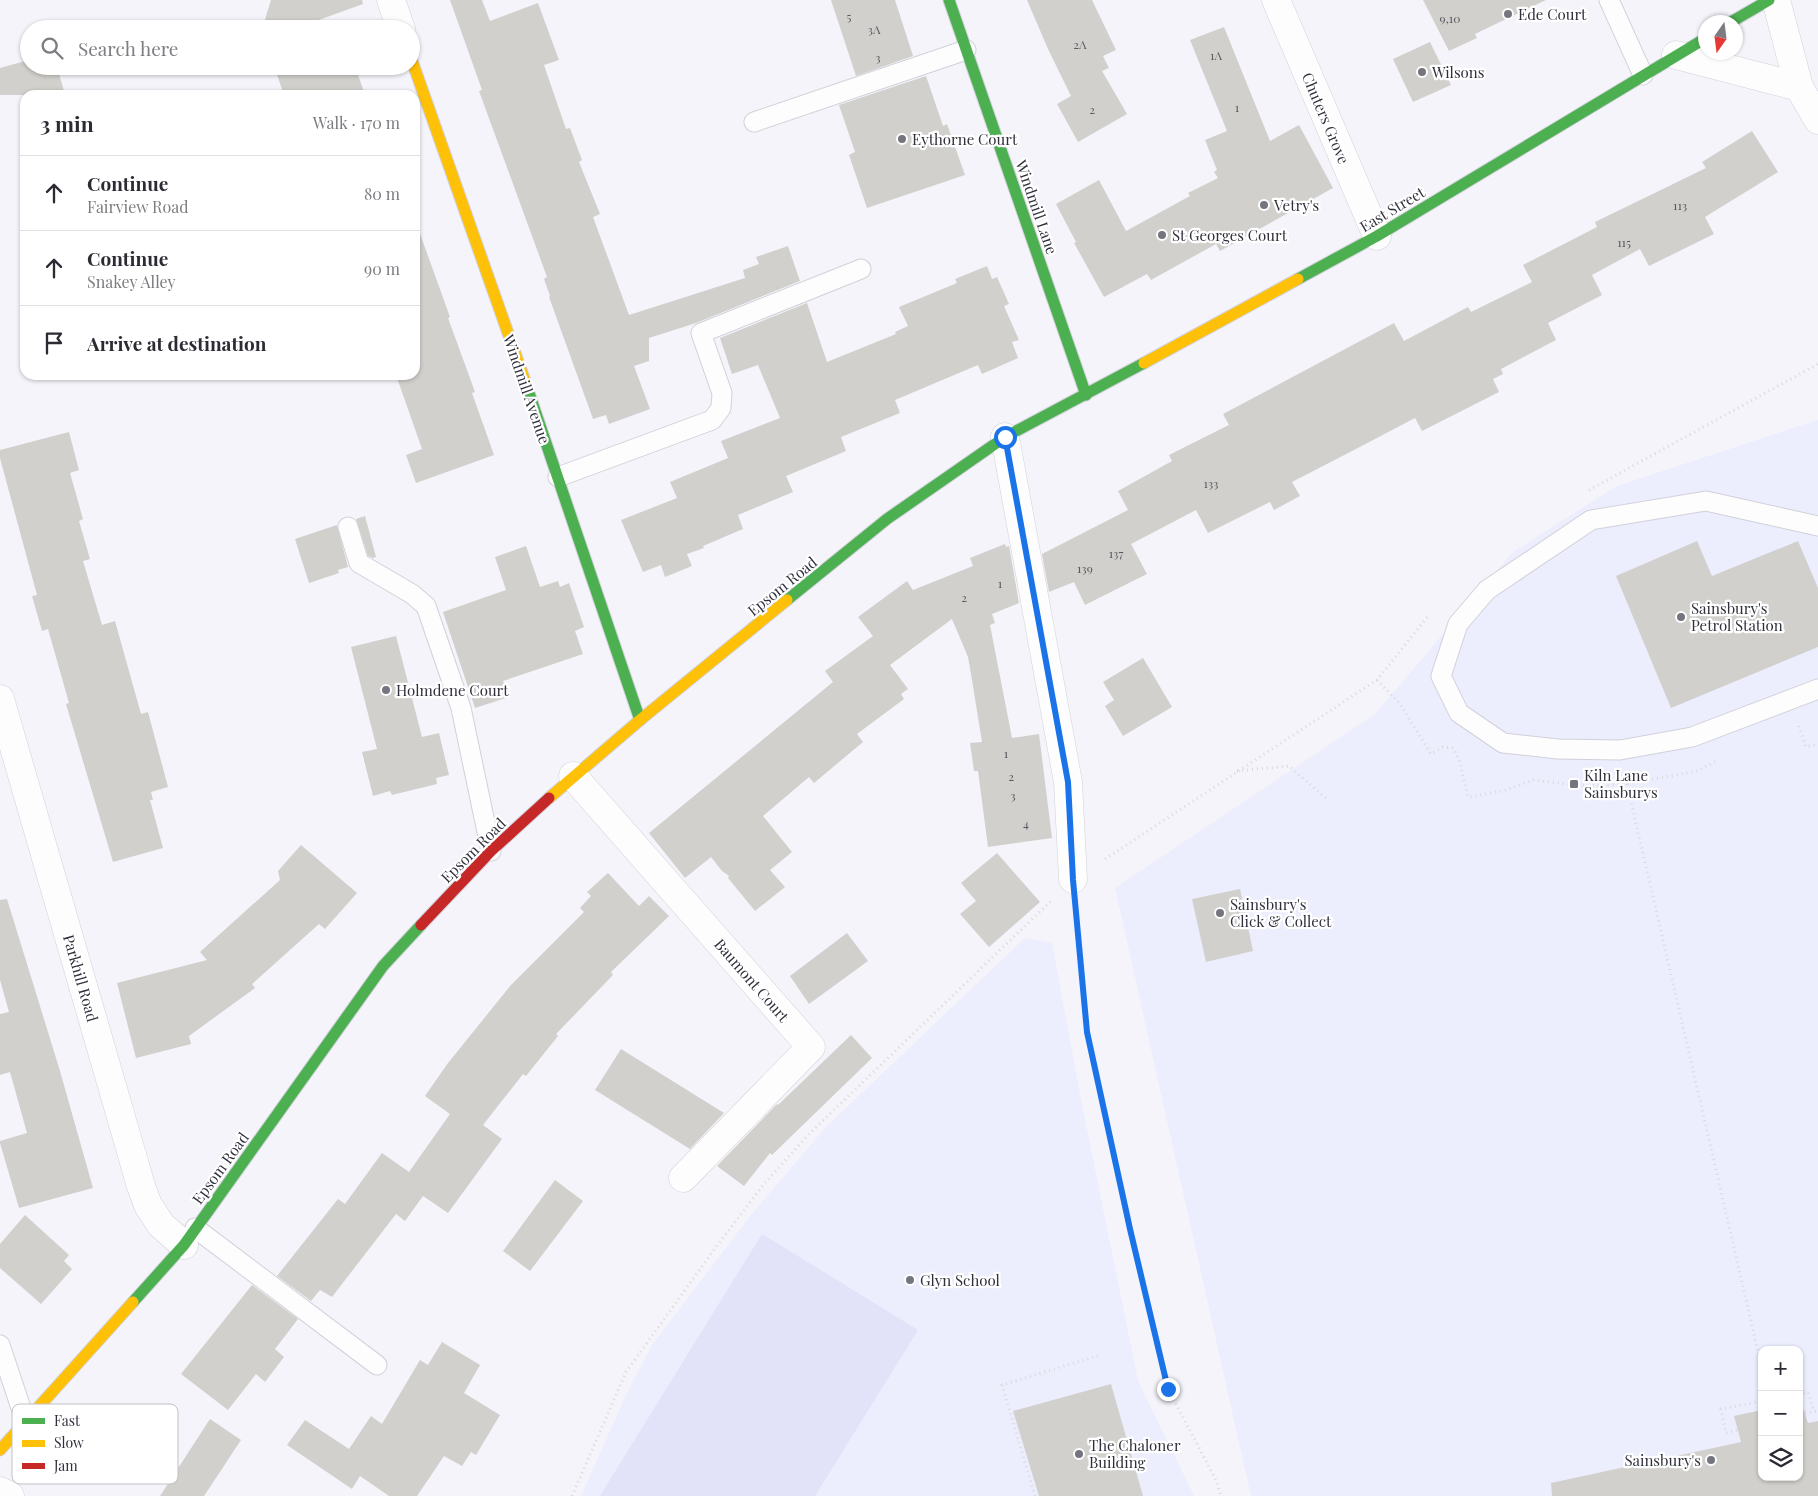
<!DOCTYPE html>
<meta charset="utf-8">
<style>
:root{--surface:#fff;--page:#f2f2f3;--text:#2b2b33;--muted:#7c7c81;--line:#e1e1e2}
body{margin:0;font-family:"Playfair Display",serif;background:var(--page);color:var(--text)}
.controls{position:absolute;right:15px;bottom:15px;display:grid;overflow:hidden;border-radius:10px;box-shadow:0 1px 4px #0004}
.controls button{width:45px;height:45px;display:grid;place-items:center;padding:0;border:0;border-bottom:1px solid var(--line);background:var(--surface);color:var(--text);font:25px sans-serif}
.compass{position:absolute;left:1698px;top:15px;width:45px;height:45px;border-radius:50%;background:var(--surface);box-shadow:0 1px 4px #0004;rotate:194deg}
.stop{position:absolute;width:15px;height:15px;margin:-11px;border:4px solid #1a73e8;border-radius:50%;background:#fff}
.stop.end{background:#1a73e8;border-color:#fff;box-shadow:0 1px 5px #0008}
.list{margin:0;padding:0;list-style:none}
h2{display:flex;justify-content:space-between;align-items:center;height:65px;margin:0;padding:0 20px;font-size:21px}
h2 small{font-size:16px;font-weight:400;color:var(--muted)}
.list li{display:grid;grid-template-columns:32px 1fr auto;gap:15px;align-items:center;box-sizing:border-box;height:75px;padding:0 20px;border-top:1px solid var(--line)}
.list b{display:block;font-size:19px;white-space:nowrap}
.list p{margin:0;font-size:16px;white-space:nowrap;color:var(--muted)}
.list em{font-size:16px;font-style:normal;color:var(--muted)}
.icon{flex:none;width:28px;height:28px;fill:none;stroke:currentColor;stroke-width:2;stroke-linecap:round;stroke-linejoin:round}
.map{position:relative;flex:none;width:1818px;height:1496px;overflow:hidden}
.search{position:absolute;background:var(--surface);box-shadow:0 1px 4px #0004;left:20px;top:20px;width:400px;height:55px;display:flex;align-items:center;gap:12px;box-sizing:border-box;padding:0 18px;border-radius:28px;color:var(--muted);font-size:19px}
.panel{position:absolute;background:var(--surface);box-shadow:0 1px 4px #0004;left:20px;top:90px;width:400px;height:290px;border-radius:15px}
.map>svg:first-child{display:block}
.built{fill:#ecedfd;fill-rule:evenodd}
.pitch{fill:#e2e2f8}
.building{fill:#d2d0cd}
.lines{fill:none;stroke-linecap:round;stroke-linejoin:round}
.lane-casing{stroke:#d1d1da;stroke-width:21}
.street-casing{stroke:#d1d1da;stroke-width:29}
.fast-casing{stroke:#d1d1da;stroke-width:13}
.slow-casing{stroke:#d1d1da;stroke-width:13}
.jam-casing{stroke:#d1d1da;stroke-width:13}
.path{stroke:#d9d9db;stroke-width:3;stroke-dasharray:1 4;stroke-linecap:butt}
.lane{stroke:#fdfdfe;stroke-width:19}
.street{stroke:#fdfdfe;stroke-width:28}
.fast{stroke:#4caf50;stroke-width:11}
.slow{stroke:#ffc107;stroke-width:11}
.jam{stroke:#c62828;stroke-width:11}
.route{stroke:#1a73e8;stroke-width:6}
.poi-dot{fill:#74757e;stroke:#fff;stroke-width:2}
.labels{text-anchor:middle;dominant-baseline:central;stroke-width:4.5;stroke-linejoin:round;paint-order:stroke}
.number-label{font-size:12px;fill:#585860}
.poi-label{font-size:15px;fill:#2f303c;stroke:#fff;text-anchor:start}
.street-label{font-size:15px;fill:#2f303c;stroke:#fff}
.key{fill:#fff;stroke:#c1c1c4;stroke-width:1}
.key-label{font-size:14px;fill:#2f303c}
</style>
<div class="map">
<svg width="1818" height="1496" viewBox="0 0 1818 1496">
<rect width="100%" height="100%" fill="#f4f4fa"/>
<g class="built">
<path d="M1818 420V1496H1251L1115 888 1375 714 1513 552 1617 486ZM1762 1350H1799V1477H1762Z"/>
<path d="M1025 938 1052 943 1082 1105 1138 1381 1194 1496H581L626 1395 652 1345 751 1215 826 1127Z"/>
</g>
<path class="pitch" d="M762 1234 918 1330 815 1496H600Z"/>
<g class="building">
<path d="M271 0H362L363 4 294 29H262Z"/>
<path d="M450 0H482L490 21 538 3 559 60 544 65 566 129 570 128 582 160 579 162 600 214 593 217 629 315 745 278 743 270 759 264 756 257 788 246 800 281 696 323 649 338V361L634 366 650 409 609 424 606 415 593 419 549 297 550 296 544 279 547 277 479 91 482 90Z"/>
<path d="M831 0H895L913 56 856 76Z"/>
<path d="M1027 0H1092L1116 50 1103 56 1109 68 1102 71 1127 114 1078 142 1057 104 1071 96 1048 49Z"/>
<path d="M1423 0H1546L1475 34 1477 38 1449 51Z"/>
<path d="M1224 27 1270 141 1299 125 1333 188 1220 251 1216 244 1151 280 1147 274 1104 297 1074 243 1076 242 1056 204 1099 180 1126 231 1190 196 1188 193 1218 178 1214 172 1217 170 1205 140 1227 131 1190 40Z"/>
<path d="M1430 42 1451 85 1413 102 1393 59Z"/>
<path d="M29 60V66H57L65 95H0V68Z"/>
<path d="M274 66H355L365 95H284Z"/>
<path d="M926 76 943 126 947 124 965 175 867 208 849 155 855 152 839 105Z"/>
<path d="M1752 131 1778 172 1705 217 1714 234 1649 266 1640 249 1592 275 1602 295 1548 323 1556 340 1501 369 1503 374 1493 379 1499 392 1422 431 1415 418 1354 450 1292 482 1300 496 1274 510 1270 502 1208 533 1196 510 1131 544 1147 574 1085 605 1074 582 1049 592 1042 554 1128 510 1118 491 1172 461 1169 455 1229 425 1223 414 1394 323 1404 341 1468 307 1471 312 1532 282 1523 265 1597 227 1595 222 1706 168 1702 162Z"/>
<path d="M419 231 450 317 448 318 475 392 472 393 494 455 416 483 406 455 422 449 396 375H415V232Z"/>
<path d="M987 266 992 279 997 277 1009 304 1004 306 1019 340 1012 342 1018 358 982 374 978 365 895 400 900 413 841 437 846 451 786 476 793 492 738 515 743 529 703 546 704 548 687 554 692 566 665 577 661 565 643 572 621 520 677 498 670 482 728 458 721 441 780 418 758 365 732 374 720 338 807 303 827 362 896 334 895 332 908 326 899 307 957 283 955 279Z"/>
<path d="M69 432 79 470 70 473 83 519 79 521 90 559 83 561 102 625 115 621 141 714 148 712 168 787 151 792 153 800H150L163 848 113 862 66 704 69 703 48 629 42 631 32 596 37 595 0 458V450Z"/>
<path d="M365 516 376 557 373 558 368 556 356 519Z"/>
<path d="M337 525 348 567 338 570 339 573 309 583 295 539Z"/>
<path d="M1697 541 1712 576 1798 541 1818 588V647L1671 708 1616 576Z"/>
<path d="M1005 544 1006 547 1009 546 1019 603 992 614 995 623 990 625 1012 738 1039 734 1052 838 988 847 978 771H974L970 743 982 742 972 680 968 657 952 619 890 665 908 689 901 694 904 699 857 734 863 742 814 783 809 777 763 816 792 852 770 870 785 887 755 911 728 878 729 876 722 871 711 857 685 878 649 833 833 682 825 671 873 636 858 617 907 581 913 590 973 566 970 558Z"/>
<path d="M526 546 540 587 558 581 560 587 569 583 584 627 575 631 583 654 503 681 509 697 475 708 443 612 506 590 495 557Z"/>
<path d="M396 636 422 737 439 733 449 775 436 778 437 784 392 795 390 791 373 796 362 752 377 749 351 647Z"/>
<path d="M1143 658 1172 707 1123 736 1105 706 1114 700 1103 682Z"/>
<path d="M301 845 357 893 325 929 319 924 252 984 255 988 189 1036 191 1044 136 1058 117 983 207 960 200 952 280 880 278 871Z"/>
<path d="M997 853 1040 902 989 947 960 914 976 901 961 883Z"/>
<path d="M608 873 639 906 649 896 669 916 611 972 613 975 556 1034 558 1036 526 1076 523 1074 483 1125 502 1139 448 1213 423 1196 405 1221 396 1214 332 1297 320 1290 311 1301 277 1276 338 1199 345 1204 382 1153 409 1172 450 1114 425 1096 448 1063 511 985 584 912 580 908 591 896 587 892Z"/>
<path d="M1240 889 1253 951 1206 962 1192 899Z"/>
<path d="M7 899 60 1071 93 1188 19 1208 0 1143V1141L27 1133 10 1072 0 1075V1014L9 1012 0 980V900Z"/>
<path d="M847 933 868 961 809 1004 790 976Z"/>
<path d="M851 1035 872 1058 772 1155 770 1153 744 1186 717 1166 777 1104 778 1105Z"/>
<path d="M621 1049 724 1113 690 1149 595 1090Z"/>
<path d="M555 1180 583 1201 530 1271 503 1251Z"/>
<path d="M25 1215 69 1255 64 1261 72 1269 41 1304 0 1268V1244Z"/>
<path d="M252 1285 298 1319 275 1349 284 1357 265 1382 256 1374 228 1410 181 1374Z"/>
<path d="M442 1342 480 1365 464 1393 500 1415 476 1455 471 1452 462 1466 444 1456 417 1496H389L360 1476 352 1489 287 1445 305 1420 349 1449 371 1416 382 1424 420 1360 428 1365Z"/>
<path d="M1111 1384 1143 1496H1039L1013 1411Z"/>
<path d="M1799 1402H1801L1808 1423 1818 1421V1496H1552L1551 1483 1741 1442 1734 1416 1762 1410V1477H1799Z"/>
<path d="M210 1419 241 1440 204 1496H160Z"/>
</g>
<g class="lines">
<defs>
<g id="lane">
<path d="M1609 0 1643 75"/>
<path d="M754 122 966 50"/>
<path d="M558 477 712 420 721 408 722 393 701 333 861 269"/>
<path d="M1818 526 1706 501 1591 520 1487 590 1458 624 1441 676 1459 713 1503 743 1558 749 1620 750 1692 737 1818 689"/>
<path d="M348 527 359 563 412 594 426 606 461 708 491 851"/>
<path d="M195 1228 377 1365"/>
<path d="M0 1345 26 1423"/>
</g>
<g id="street">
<path d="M391 0 401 29"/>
<path d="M1276 0 1377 236"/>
<path d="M1776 0 1799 87 1818 120"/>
<path d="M1676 55 1799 87"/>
<path d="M1005 437 1068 782 1073 879"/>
<path d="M0 699 141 1186 148 1205 161 1225 184 1245"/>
<path d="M573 776 811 1047 683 1178"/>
<path d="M0 1491 10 1496"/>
</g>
<g id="fast">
<path d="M949 0 1086 395"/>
<path d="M1731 22 1769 0"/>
<path d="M1298 279 1377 236 1706 38"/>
<path d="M527 387 640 720"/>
<path d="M787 600 887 519 1005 437 1144 363"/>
<path d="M133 1302 184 1245 383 966 421 925"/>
</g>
<g id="slow">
<path d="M411 58 527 387"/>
<path d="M1144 363 1298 279"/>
<path d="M549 798 640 720 787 600"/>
<path d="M0 1450 133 1302"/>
</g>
<path id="jam" d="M421 925 491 851 549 798"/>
</defs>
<use href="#lane" class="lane-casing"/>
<use href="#street" class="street-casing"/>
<use href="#fast" class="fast-casing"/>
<use href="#slow" class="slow-casing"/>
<use href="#jam" class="jam-casing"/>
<g class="path">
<path d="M1589 490 1818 364"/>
<path d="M1377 680 1400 704 1431 754 1443 747 1453 748 1459 759 1468 797 1503 791 1533 780 1584 786 1627 784 1697 771 1718 760"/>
<path d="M1799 726 1806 747 1818 744"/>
<path d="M1237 771 1289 766 1327 799"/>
<path d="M1627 784 1762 1369"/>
<path d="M1105 859 1377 680 1429 615"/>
<path d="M1076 910 1087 1032 1129 1229 1168 1389 1216 1480 1221 1496"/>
<path d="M1799 1394 1808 1392 1814 1412"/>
<path d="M1805 1413 1818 1411"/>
<path d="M1737 1430 1726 1433 1721 1409 1762 1401"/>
<path d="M572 1496 626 1372 716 1247 764 1184 809 1134 1051 901"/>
<path d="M1035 1496 1002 1385 1100 1355"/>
</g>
<use href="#lane" class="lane"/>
<use href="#street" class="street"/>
<use href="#fast" class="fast"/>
<use href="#slow" class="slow"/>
<use href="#jam" class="jam"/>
</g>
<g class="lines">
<path class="route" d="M1005 437 1068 782 1073 880 1087 1032 1130 1229 1168 1389"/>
</g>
<g class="poi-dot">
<circle cx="1508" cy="14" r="5"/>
<circle cx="1422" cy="72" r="5"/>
<circle cx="902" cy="139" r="5"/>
<circle cx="1264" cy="205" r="5"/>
<circle cx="1162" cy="235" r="5"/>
<circle cx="1681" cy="617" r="5"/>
<circle cx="386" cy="690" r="5"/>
<rect x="1569" y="779" width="10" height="10" rx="2.5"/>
<circle cx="1220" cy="913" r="5"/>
<circle cx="910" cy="1280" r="5"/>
<circle cx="1079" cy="1454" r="5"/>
<circle cx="1711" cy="1460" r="5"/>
</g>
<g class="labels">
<g class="number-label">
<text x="849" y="16">5</text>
<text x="1450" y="18">9,10</text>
<text x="874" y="29">3A</text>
<text x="1080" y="44">2A</text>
<text x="1216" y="55">1A</text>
<text x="878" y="57">3</text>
<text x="1237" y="107">1</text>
<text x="1092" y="109">2</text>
<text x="1680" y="205">113</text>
<text x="1624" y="242">115</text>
<text x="1211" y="483">133</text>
<text x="1116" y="553">137</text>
<text x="1085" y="568">139</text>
<text x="1000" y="583">1</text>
<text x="964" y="597">2</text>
<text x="1006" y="753">1</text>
<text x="1011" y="776">2</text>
<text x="1013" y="795">3</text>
<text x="1026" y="823">4</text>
</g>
<g class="poi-label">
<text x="1518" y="14">Ede Court</text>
<text x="1432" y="72">Wilsons</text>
<text x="912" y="139">Eythorne Court</text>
<text x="1274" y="205">Vetry's</text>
<text x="1172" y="235">St Georges Court</text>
<text x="1691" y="608">Sainsbury's<tspan x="1691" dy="17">Petrol Station</tspan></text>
<text x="396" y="690">Holmdene Court</text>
<text x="1584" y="775">Kiln Lane<tspan x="1584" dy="17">Sainsburys</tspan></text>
<text x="1230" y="904">Sainsbury's<tspan x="1230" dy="17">Click &amp; Collect</tspan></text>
<text x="920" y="1280">Glyn School</text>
<text x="1089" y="1445">The Chaloner<tspan x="1089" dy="17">Building</tspan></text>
<text x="1701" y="1460" text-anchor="end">Sainsbury's</text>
</g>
<g class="street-label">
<text transform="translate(1326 118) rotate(67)">Chuters Grove</text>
<text transform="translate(1037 207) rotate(71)">Windmill Lane</text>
<text transform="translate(1392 209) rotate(-31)">East Street</text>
<text transform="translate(527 389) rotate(71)">Windmill Avenue</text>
<text transform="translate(782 586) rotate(-39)">Epsom Road</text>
<text transform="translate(473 850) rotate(-45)">Epsom Road</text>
<text transform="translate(81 978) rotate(74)">Parkhill Road</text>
<text transform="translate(752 980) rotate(49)">Baumont Court</text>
<text transform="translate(220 1168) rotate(-54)">Epsom Road</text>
</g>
</g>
<rect x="12" y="1404" width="166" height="80" rx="8" class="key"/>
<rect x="22" y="1418" width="23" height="6" fill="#4caf50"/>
<rect x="22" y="1440" width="23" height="7" fill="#ffc107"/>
<rect x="22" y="1463" width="23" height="6" fill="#c62828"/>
<g class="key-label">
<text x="54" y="1426">Fast</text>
<text x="54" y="1448">Slow</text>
<text x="54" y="1471">Jam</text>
</g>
</svg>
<div class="controls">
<button>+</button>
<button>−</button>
<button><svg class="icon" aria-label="layers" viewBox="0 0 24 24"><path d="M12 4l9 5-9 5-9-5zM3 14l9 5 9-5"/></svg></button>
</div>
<svg class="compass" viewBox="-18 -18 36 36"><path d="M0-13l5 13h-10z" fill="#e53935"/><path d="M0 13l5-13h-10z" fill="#7c7c81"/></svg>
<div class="stop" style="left:1005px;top:437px"></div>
<div class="stop end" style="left:1168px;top:1389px"></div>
<div class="search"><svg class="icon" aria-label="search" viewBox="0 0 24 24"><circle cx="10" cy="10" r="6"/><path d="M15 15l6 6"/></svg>Search here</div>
<section class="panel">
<h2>3 min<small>Walk · 170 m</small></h2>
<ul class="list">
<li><svg class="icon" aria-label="ahead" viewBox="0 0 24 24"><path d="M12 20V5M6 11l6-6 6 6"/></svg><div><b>Continue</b><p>Fairview Road</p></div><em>80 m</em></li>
<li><svg class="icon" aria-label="ahead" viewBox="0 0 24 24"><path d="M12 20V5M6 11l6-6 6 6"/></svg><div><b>Continue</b><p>Snakey Alley</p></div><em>90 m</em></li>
<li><svg class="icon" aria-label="arrive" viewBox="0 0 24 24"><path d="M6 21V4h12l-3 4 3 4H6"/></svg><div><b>Arrive at destination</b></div></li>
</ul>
</section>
</div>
